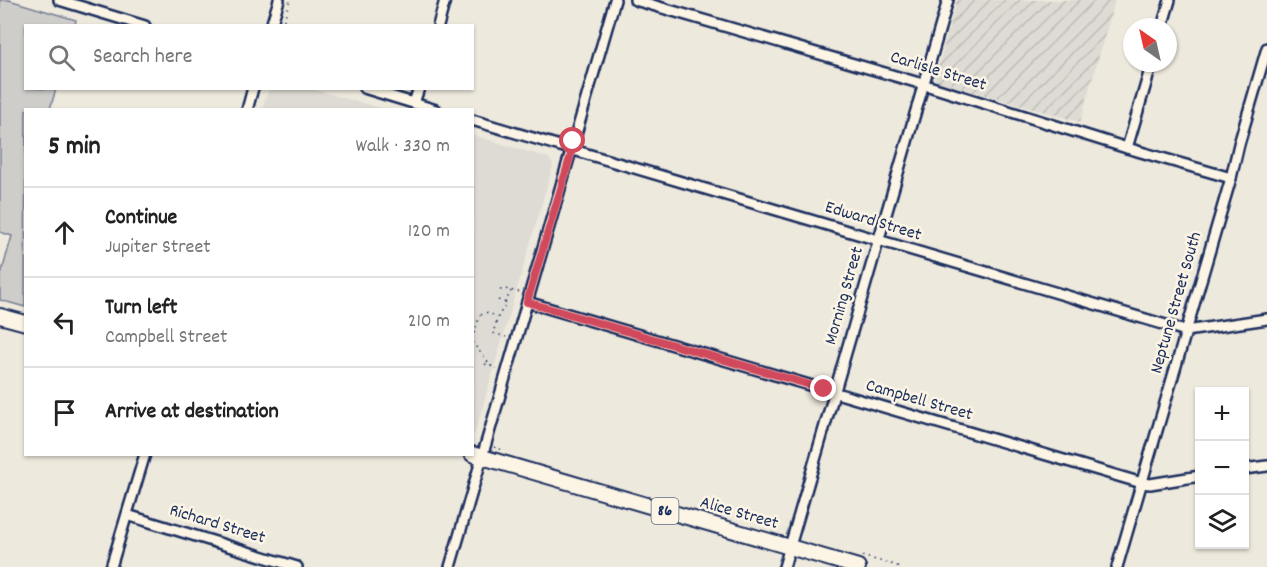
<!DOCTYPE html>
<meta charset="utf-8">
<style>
:root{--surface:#fff;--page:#f6f6f6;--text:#222;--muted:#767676;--line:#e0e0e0}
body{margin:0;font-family:Dekko,sans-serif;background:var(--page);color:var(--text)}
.controls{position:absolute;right:18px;bottom:18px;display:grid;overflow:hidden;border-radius:0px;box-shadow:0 2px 4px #0004}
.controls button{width:54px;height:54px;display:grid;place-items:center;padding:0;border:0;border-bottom:2px solid var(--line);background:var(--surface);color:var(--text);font:30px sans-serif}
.compass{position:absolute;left:1123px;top:18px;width:54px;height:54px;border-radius:50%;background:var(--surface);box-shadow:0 2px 4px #0004;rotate:326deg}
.stop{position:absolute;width:18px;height:18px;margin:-14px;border:4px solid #d1495b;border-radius:50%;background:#fff}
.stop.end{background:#d1495b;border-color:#fff;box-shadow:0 2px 6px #0008}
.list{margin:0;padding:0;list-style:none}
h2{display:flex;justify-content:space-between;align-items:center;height:78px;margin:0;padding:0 24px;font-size:26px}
h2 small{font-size:20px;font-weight:400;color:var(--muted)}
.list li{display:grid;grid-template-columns:39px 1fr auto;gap:18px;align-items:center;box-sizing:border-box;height:90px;padding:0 24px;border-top:2px solid var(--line)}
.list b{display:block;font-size:22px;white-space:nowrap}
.list p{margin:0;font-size:20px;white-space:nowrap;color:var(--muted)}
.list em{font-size:20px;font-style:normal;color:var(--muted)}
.icon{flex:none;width:33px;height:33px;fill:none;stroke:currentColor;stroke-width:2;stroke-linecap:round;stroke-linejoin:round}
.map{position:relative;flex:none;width:1267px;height:567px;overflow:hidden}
.search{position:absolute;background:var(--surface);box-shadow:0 2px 4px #0004;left:24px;top:24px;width:450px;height:66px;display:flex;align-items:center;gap:15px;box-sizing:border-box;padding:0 21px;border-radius:0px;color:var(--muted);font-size:22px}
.panel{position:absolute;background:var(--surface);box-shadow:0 2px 4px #0004;left:24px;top:108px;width:450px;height:348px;border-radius:0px}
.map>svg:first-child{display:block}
.built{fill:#dedbd4}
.industrial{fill:url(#industrial-furrows)}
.park{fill:#cfcdca;stroke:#757e94;stroke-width:1.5}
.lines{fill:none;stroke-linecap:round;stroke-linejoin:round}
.street-casing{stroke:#1b2f5e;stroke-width:14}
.primary-casing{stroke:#1b2f5e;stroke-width:18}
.path{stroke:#1b2f5e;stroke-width:1.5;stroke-dasharray:1.5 4.5;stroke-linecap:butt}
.street{stroke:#fcf5e5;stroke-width:9}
.primary{stroke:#fcf5e5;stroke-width:14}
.route{stroke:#d1495b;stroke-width:8}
.labels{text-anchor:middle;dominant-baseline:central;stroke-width:5;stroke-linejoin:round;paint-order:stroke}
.shield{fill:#fcf5e5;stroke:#5e6a86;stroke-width:1.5}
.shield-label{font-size:16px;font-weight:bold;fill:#1b2f5e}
.street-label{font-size:18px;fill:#1b2f5e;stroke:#fcf5e5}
</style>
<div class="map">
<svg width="1267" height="567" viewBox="0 0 1267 567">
<defs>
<pattern id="industrial-furrows" width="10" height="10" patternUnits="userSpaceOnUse" patternTransform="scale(1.5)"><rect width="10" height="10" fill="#dedbd4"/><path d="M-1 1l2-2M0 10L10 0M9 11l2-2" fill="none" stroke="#bebcb8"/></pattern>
</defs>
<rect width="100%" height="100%" fill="#eee9dd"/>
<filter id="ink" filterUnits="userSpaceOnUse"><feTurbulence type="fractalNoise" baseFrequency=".0167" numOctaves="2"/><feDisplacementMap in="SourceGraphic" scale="12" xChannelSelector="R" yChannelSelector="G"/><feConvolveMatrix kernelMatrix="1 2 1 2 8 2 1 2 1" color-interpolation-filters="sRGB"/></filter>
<g filter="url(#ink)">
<g class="built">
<path d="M269 88 312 89 384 109H262Z"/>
<path d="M473 135 549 158 553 165 475 433 473 434Z"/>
</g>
<path class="industrial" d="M957 0H1115L1080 122 934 81Z"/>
<path class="park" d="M0 0H9L76 20 75 25 26 26V88L56 89 50 109 26 110 25 307 0 300V278L12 236 0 232Z"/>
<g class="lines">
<defs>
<g id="street">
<path d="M59 0 145 26"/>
<path d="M635 0 919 83 1127 148 1231 178"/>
<path d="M271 26 279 0"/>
<path d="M438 26 445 0"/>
<path d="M1162 27 1170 0"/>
<path d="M364 88 436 110"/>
<path d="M414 103 419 88"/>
<path d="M247 110 253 88"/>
<path d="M472 120 1186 331 1267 319"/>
<path d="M1127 148 1152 63"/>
<path d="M527 302 1142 483 1150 484 1200 476"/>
<path d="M1244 469 1267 466"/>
<path d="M127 515 297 567"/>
<path d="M111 567 145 454"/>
<path d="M450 567 615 0"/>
<path d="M784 567 948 0"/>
<path d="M1117 567 1231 178 1239 144 1267 48"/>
</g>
<g id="primary">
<path d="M0 316 26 323"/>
<path d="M472 454 858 567"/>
</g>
</defs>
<use href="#street" class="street-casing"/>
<use href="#primary" class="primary-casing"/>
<g class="path">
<path d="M282 26 290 0"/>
<path d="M500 290 505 289 519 292"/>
<path d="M498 300 506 303 498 317 493 333 506 337"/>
<path d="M505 303 511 291"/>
<path d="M481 315 485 312 496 316"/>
<path d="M472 339 480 315 482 316"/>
<path d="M472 342 492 367"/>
<path d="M485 364 497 368"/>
<path d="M494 447 503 450"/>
<path d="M862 556 901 567"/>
</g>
<use href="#street" class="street"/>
<use href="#primary" class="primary"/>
</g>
</g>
<g class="lines" filter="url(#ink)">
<path class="route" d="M573 141 570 158 527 302 824 389"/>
</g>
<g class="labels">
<rect class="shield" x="651.5" y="498" width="27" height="26" rx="4.5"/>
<g class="shield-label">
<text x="665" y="511">86</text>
</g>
<g class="street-label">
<text transform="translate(938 72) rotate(17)">Carlisle Street</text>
<text transform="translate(873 222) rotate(17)">Edward Street</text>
<text transform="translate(845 296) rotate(-74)">Morning Street</text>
<text transform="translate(1177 303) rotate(-74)">Neptune Street South</text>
<text transform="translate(919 401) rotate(16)">Campbell Street</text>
<text transform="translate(739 514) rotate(16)">Alice Street</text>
<text transform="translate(217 525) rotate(17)">Richard Street</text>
</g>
</g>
</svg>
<div class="controls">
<button>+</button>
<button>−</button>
<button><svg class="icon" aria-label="layers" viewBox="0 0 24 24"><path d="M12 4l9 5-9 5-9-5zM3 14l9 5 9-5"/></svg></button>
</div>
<svg class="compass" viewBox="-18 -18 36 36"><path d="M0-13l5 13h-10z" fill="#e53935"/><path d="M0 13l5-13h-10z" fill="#767676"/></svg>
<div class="stop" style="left:573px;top:141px"></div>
<div class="stop end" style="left:824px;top:389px"></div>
<div class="search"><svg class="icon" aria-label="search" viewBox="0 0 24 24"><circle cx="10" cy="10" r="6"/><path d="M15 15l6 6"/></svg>Search here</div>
<section class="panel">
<h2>5 min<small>Walk · 330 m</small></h2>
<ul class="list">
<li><svg class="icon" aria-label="ahead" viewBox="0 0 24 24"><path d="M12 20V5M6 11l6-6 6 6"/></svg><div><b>Continue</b><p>Jupiter Street</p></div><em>120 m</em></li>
<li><svg class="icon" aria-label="left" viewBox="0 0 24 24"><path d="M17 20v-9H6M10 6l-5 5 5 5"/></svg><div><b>Turn left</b><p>Campbell Street</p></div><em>210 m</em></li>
<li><svg class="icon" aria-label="arrive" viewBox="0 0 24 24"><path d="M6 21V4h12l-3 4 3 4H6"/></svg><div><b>Arrive at destination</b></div></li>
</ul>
</section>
</div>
